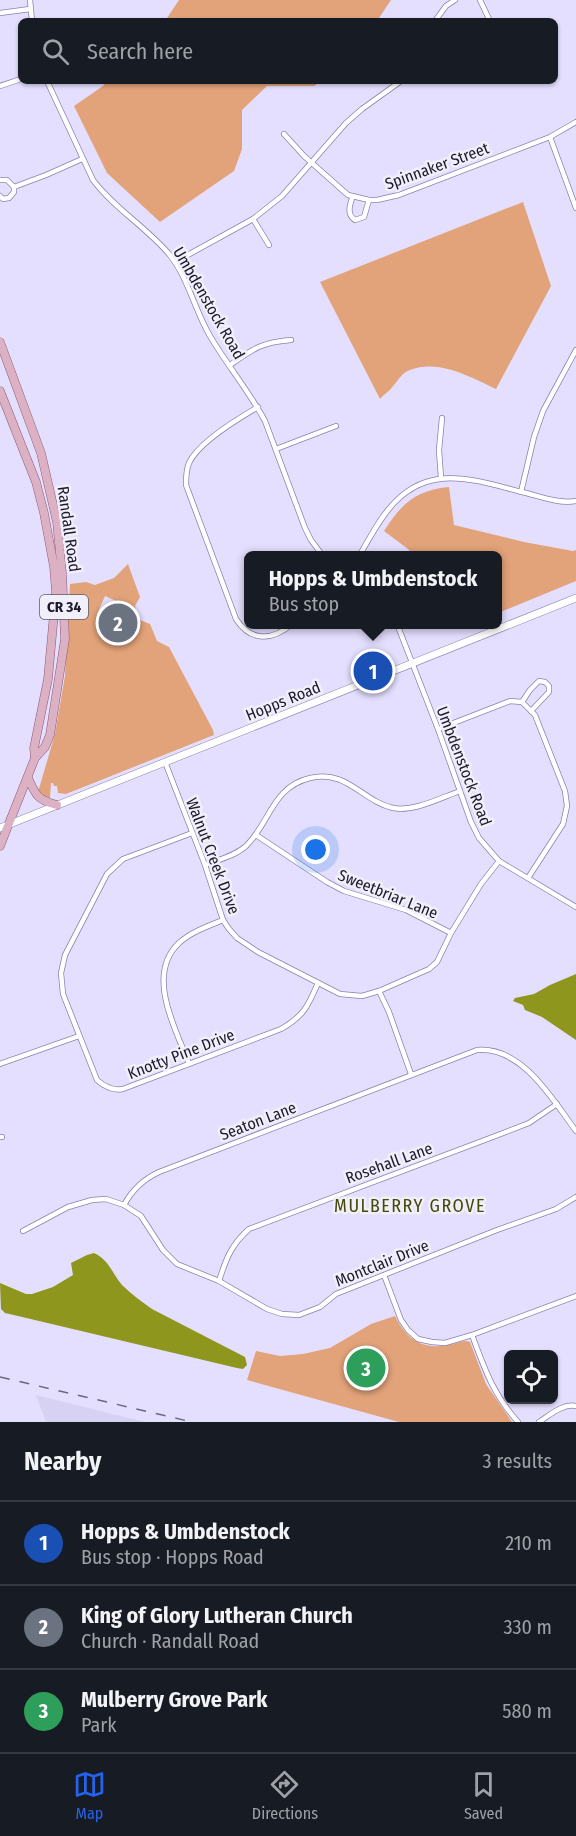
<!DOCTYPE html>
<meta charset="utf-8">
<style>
:root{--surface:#171b24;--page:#242831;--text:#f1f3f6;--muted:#9ea1a6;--line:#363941;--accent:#2563eb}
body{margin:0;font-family:"Fira Sans Condensed",sans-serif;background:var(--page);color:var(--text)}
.controls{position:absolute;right:18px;bottom:18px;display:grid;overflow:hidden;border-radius:9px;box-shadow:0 2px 4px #0004}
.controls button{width:54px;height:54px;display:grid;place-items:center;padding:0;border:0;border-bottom:2px solid var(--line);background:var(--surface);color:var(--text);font:30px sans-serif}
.you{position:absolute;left:316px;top:850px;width:21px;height:21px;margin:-15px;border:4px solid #fff;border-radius:50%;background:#1a73e8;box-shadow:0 0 0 9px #1a73e833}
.badge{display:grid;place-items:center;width:39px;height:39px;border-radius:50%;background:var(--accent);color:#fff;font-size:20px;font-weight:700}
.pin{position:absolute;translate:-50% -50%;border:3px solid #fff;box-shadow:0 2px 6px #0006}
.popup{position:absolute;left:244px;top:551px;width:258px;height:78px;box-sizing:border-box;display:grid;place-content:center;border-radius:9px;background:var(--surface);filter:drop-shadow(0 2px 4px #0005);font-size:20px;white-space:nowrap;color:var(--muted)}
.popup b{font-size:22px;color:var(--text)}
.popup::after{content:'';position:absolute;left:50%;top:100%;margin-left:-12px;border:12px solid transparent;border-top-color:var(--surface)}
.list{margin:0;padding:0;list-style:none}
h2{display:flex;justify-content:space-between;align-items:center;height:78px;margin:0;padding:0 24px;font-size:26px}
h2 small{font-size:20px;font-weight:400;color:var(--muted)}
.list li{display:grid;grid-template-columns:39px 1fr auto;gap:18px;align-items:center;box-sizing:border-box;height:84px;padding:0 24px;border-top:2px solid var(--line)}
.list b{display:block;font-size:22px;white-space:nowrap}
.list p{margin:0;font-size:20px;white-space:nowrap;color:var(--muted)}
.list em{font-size:20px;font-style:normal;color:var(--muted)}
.icon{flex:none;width:33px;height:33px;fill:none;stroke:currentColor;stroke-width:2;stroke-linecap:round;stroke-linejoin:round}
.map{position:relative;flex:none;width:576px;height:1422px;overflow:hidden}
.search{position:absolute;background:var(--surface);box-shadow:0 2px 4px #0004;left:18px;right:18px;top:18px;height:66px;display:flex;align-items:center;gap:15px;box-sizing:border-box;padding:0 21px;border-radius:9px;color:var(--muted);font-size:22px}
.sheet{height:330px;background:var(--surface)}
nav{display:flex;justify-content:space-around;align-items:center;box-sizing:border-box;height:84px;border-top:2px solid var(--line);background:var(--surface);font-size:16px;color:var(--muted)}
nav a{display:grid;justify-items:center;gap:3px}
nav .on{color:var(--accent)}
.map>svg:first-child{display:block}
.built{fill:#d7d1f4}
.green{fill:#e3a37a}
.water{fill:#8e961e}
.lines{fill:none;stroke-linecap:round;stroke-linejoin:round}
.street-casing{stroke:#8a81b0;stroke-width:6}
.secondary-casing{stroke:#8a81b0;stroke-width:8}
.primary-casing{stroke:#8c5a75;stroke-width:9}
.street{stroke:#fff;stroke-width:4.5}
.secondary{stroke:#fff;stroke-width:7}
.primary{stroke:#ddb1c4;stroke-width:8}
.rail{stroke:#6b677e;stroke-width:1.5;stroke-dasharray:10 10;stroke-linecap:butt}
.labels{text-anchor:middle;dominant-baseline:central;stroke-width:5;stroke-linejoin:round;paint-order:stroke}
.shield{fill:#f1eff9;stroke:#5d596a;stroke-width:1.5}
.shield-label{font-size:15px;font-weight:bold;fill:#1d192c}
.street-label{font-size:16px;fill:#1d192c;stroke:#f1eff9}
.neighbourhood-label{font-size:18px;letter-spacing:1.5px;fill:#45490b;stroke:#f1eff9}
</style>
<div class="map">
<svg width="576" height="1422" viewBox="0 0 576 1422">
<rect width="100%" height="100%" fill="#e4dffe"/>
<path class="built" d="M36 1395 145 1422H46Z"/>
<g class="green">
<path d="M179 0H391L377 21H165Z"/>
<path d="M107 81H322L314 86H267L242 110V149L234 171 160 222 107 173 74 106 103 86Z"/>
<path d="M523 202 551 286 496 389C470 377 439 359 410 370 401 373 399 380 393 386 390 391 384 394 380 399L320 282Z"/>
<path d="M449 487 454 525 524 542 573 551 576 550V581L498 613 497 556 413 555 408 549 384 531C401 504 416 490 449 487Z"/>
<path d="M128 564 140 597 135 606 136 610 105 596 97 614 108 620 106 625 123 633 131 619 137 615 140 620 150 624 157 641 169 647 213 730 214 735 66 794 58 793 57 786H54L53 783H51L50 798 45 800 38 792 55 734 65 676 70 584 86 582 95 585 114 578Z"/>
<path d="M395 1316C407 1341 425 1351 452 1344 459 1343 464 1339 470 1342L486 1384 512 1422H399L247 1380 256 1351 280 1356 303 1354 330 1348 371 1324Z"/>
</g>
<g class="water">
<path d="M576 974V1040L542 1017 525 1010 523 1005 513 1001 515 998 534 994 550 985Z"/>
<path d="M94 1253C109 1260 112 1273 122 1285 131 1294 142 1302 152 1309L245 1357 247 1365 243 1369 237 1368 18 1316 5 1313 1 1309 0 1283 26 1294H32L53 1287 73 1275 71 1263 87 1255Z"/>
</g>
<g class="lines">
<defs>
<g id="street">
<path d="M30 0 32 21"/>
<path d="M480 0 490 21"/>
<path d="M0 13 30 9"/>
<path d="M435 21 446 6 455 0"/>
<path d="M47 81 93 180C114 208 146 227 169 254 189 279 194 309 210 336 227 365 249 391 265 421L305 528 311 540 323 556"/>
<path d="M0 86 21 79"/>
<path d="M284 134 304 156 348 195 369 200H377L399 195 550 137 576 122"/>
<path d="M550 137 576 208"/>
<path d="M0 180H7L14 187"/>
<path d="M14 187 46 175 82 159"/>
<path d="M0 196 3 199 9 198 14 192V187"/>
<path d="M353 196C350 204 346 214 355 220L364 217 369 200"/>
<path d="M253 219 269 245"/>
<path d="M175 262 253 219 282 196 346 123 362 109 401 81"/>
<path d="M230 365C253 349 262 342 291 340"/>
<path d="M258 407C239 418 198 443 189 463 186 470 186 478 186 485L236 619C251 642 272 641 292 624"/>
<path d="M276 449 336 426"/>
<path d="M441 478 439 450 442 418"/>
<path d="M521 492 534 437 543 411 576 350"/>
<path d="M359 556C370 538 380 517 395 502 432 463 478 481 522 492 539 496 558 504 576 501"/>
<path d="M397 624 438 729 471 822 479 838 499 861 576 907"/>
<path d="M522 702 530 690 539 681 545 682 549 686V692L531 711"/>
<path d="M438 729 510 701 522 702 535 715 565 791 567 806 563 824 528 878"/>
<path d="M165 762 205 865 223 920 229 929 237 938 258 952 340 994 362 996 379 991 429 969 437 962 451 933 481 884 499 861"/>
<path d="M192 833 123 859 107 874 65 955 61 973 63 994 97 1080C105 1087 113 1091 123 1089L281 1029C304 1016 308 1006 318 983"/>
<path d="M256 835 327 882 344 891 406 910 451 933"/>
<path d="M205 865C218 860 235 856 246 846 270 823 272 787 310 778 347 769 362 801 393 808 414 812 440 798 460 791"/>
<path d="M379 991 389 1012 411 1074"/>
<path d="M0 1064 79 1036"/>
<path d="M189 1064C176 1029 145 975 179 943 191 932 208 926 223 920"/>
<path d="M0 1137H2"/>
<path d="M124 1205C132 1190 144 1179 159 1172L477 1050C522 1046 553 1100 576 1131"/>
<path d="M23 1231 68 1207 92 1200 106 1199 124 1205 141 1216 163 1250 177 1264 219 1281 267 1309 282 1314 299 1315 320 1307 336 1294 497 1230 556 1209 576 1197"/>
<path d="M384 1275 401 1320 408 1330 418 1339 432 1342 445 1343 472 1335 576 1296"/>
<path d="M219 1281C226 1259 231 1245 249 1229L498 1135 529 1123 557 1104"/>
<path d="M472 1335C485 1370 493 1394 518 1422"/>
<path d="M539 1422C550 1415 563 1403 576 1406"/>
</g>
<path id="secondary" d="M0 828 576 598"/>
<g id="primary">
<path d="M0 342 41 453 57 522 62 573 65 639 50 735 45 747 35 758 0 846"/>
<path d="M0 391 36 482 44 513 54 567 56 592 48 679 34 748 35 758"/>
<path d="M28 778C36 796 38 800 57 805"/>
</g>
</defs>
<use href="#street" class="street-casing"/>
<use href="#secondary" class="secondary-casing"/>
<use href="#primary" class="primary-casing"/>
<use href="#street" class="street"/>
<use href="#secondary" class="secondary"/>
<use href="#primary" class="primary"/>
<path class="rail" d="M0 1377 192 1422"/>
</g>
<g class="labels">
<rect class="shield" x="40" y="595" width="48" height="24" rx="4.5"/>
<g class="shield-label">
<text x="64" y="607">CR 34</text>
</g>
<g class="street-label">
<text transform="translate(437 166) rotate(-20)">Spinnaker Street</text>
<text transform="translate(209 303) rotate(60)">Umbdenstock Road</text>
<text transform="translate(69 529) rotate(82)">Randall Road</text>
<text transform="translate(283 701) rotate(-22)">Hopps Road</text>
<text transform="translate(464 766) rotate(69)">Umbdenstock Road</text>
<text transform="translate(213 856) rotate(69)">Walnut Creek Drive</text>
<text transform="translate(388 894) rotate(22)">Sweetbriar Lane</text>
<text transform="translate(181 1054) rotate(-21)">Knotty Pine Drive</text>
<text transform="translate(258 1121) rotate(-21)">Seaton Lane</text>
<text transform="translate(389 1163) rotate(-20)">Rosehall Lane</text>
<text transform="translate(382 1263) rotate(-22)">Montclair Drive</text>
</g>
<g class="neighbourhood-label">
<text x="410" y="1206">MULBERRY GROVE</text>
</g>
</g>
</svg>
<div class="controls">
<button><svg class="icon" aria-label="locate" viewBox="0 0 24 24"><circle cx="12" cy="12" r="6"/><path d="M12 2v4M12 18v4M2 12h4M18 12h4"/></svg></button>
</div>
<div class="you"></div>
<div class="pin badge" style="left:373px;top:671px;background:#1a4fb4">1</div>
<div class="popup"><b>Hopps &amp; Umbdenstock</b>Bus stop</div>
<div class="pin badge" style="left:118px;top:623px;background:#6b7280">2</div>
<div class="pin badge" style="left:366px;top:1368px;background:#2e9e5b">3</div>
<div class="search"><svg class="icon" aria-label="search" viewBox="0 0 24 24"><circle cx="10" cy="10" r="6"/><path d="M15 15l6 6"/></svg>Search here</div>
</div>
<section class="sheet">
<h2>Nearby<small>3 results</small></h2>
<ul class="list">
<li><span class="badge" style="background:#1a4fb4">1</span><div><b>Hopps &amp; Umbdenstock</b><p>Bus stop · Hopps Road</p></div><em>210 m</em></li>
<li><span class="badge" style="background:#6b7280">2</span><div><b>King of Glory Lutheran Church</b><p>Church · Randall Road</p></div><em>330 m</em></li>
<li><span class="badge" style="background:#2e9e5b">3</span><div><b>Mulberry Grove Park</b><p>Park</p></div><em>580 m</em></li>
</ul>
</section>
<nav>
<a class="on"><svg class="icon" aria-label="map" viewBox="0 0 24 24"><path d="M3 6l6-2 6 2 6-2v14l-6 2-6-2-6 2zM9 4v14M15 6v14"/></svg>Map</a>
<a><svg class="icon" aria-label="directions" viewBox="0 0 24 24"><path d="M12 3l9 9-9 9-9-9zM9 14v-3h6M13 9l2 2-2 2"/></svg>Directions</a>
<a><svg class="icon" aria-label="saved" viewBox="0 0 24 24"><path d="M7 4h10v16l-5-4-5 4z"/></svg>Saved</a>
</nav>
